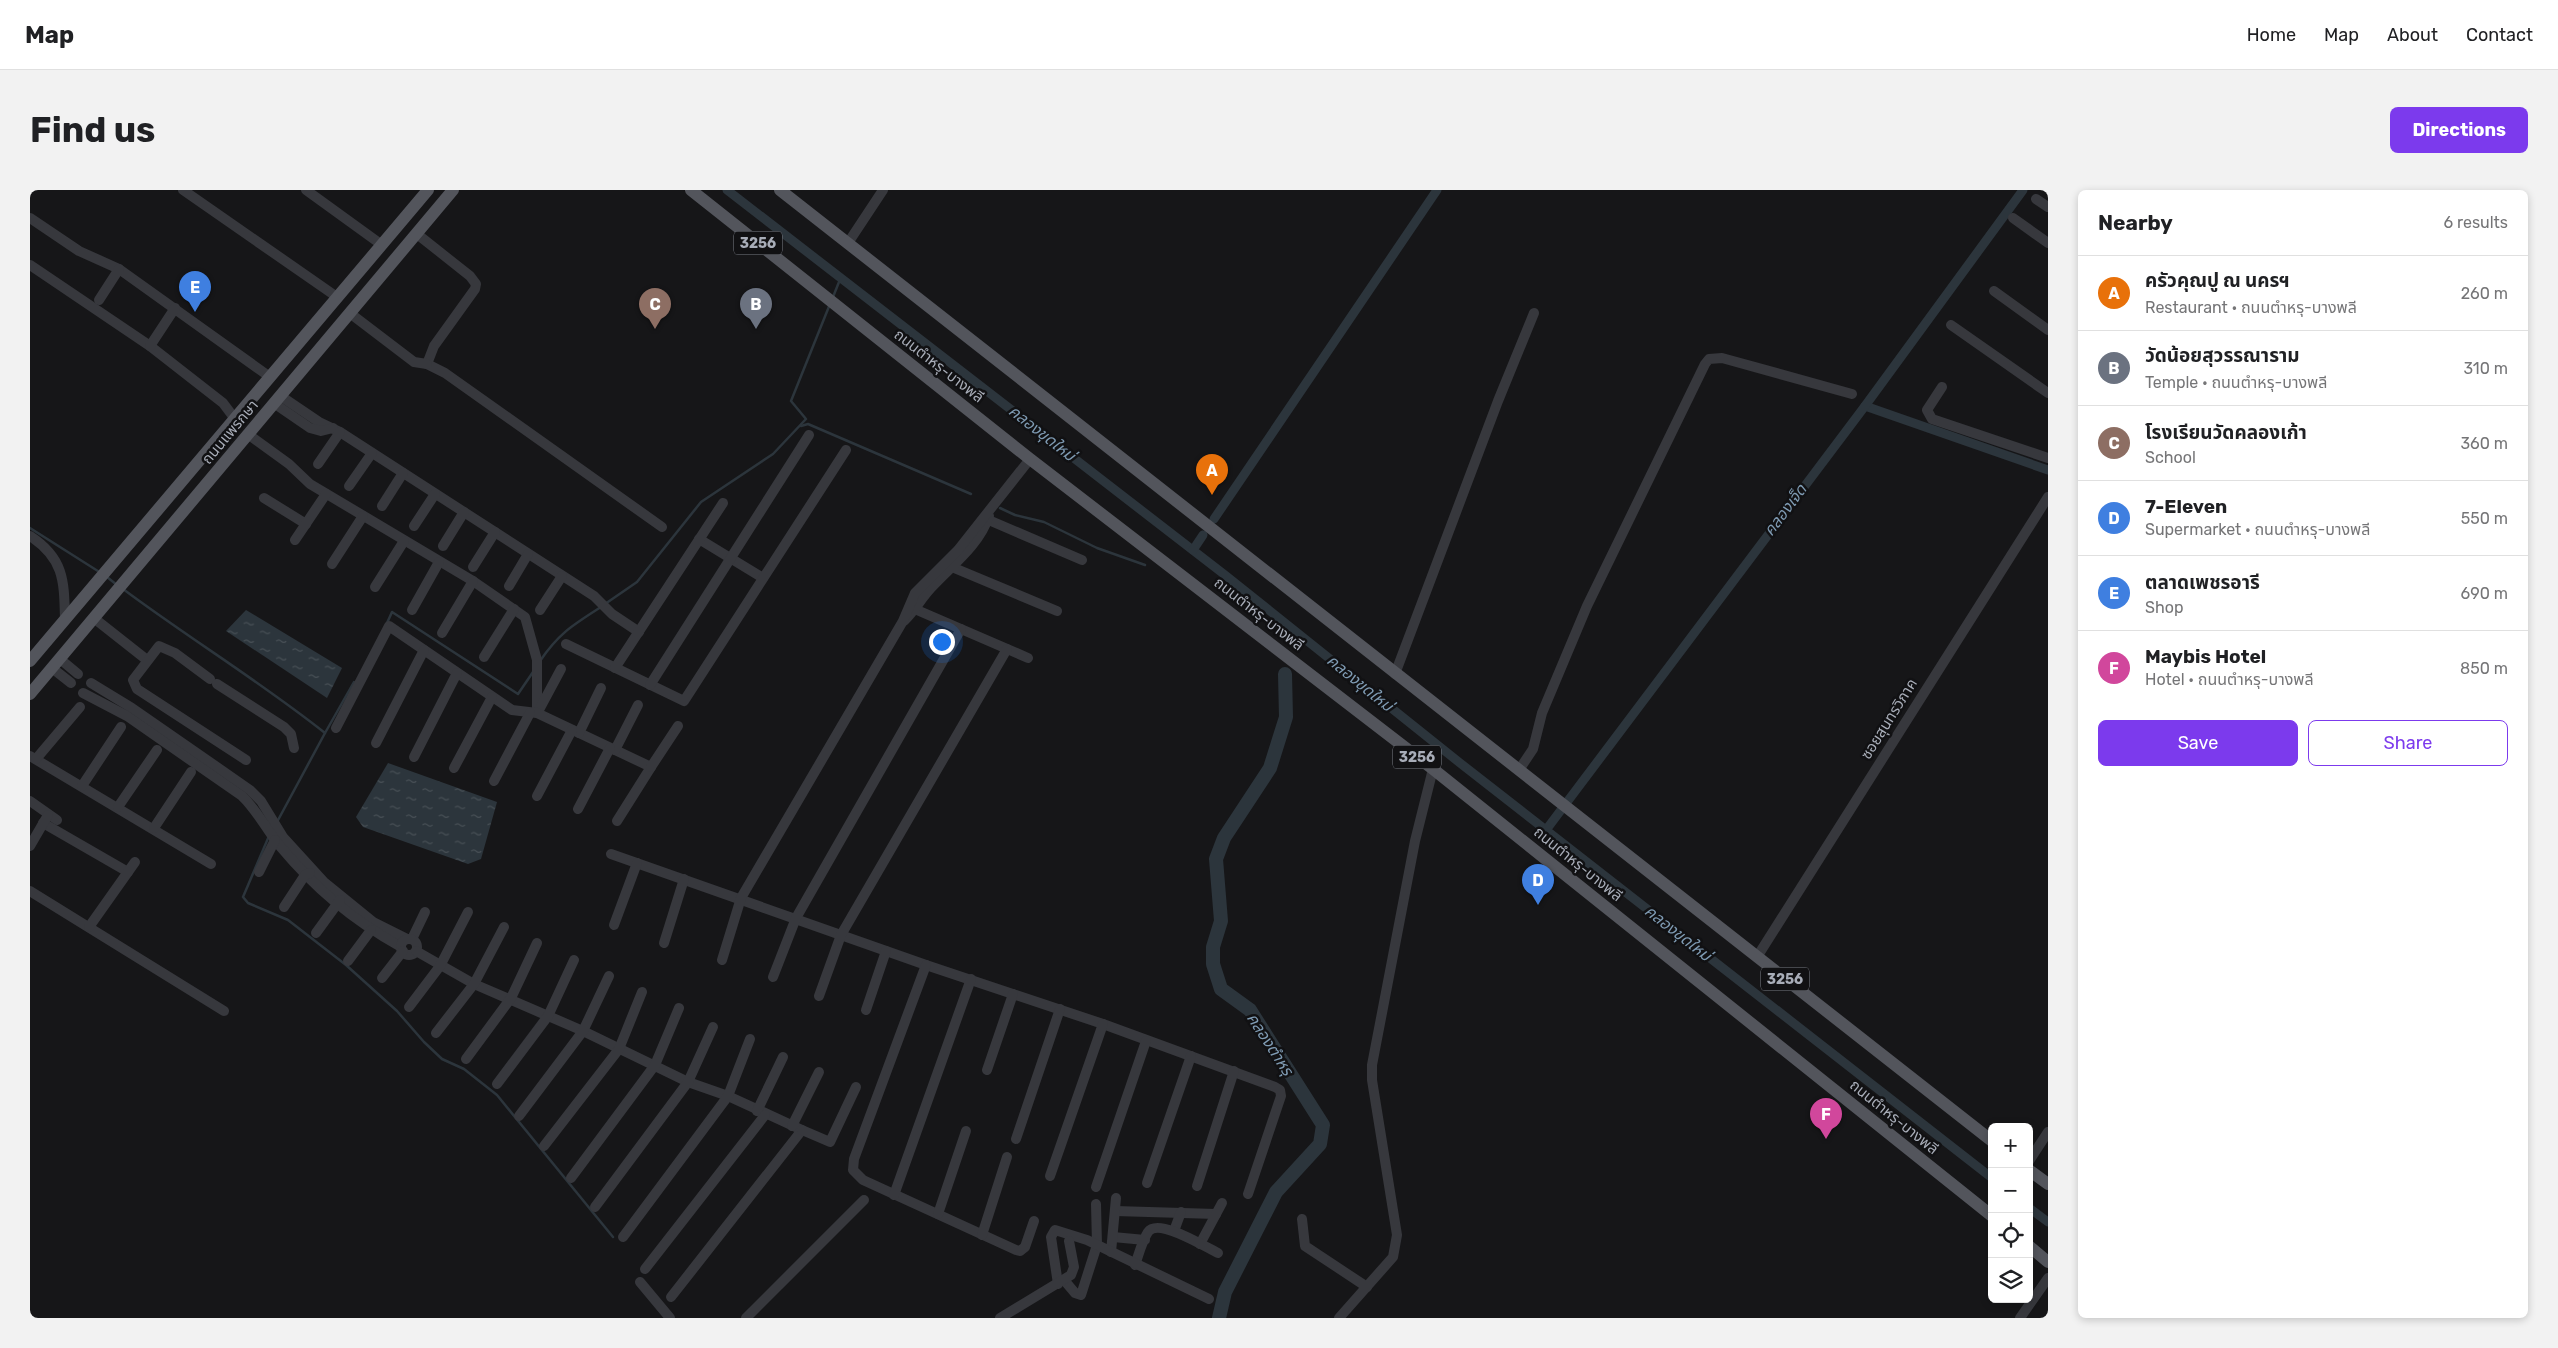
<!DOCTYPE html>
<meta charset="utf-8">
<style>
:root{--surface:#fff;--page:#f2f2f2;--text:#202124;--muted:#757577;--line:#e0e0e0;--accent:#7c3aed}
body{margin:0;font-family:Rubik,"Noto Sans Thai",sans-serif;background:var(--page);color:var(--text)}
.controls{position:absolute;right:15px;bottom:15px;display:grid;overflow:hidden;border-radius:8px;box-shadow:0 2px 8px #0003}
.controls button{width:45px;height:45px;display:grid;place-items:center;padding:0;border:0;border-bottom:1px solid var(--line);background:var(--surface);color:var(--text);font:25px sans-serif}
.you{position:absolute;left:911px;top:451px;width:18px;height:18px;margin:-12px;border:4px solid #fff;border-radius:50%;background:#1a73e8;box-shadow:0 0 0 8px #1a73e833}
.badge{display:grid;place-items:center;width:32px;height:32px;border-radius:50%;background:var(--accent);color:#fff;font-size:16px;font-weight:700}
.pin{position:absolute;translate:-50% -41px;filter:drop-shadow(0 1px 2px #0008)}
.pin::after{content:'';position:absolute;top:26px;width:18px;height:15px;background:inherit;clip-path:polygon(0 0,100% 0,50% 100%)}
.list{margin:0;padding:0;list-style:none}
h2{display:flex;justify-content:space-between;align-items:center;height:65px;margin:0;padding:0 20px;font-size:21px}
h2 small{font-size:16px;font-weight:400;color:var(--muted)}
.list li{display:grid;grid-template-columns:32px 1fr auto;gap:15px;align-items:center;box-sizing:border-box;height:75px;padding:0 20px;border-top:1px solid var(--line)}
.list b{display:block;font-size:19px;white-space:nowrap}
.list p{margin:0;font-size:16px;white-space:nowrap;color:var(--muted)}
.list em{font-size:16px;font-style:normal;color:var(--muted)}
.actions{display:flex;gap:10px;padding:15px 20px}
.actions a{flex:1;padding:11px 0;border:1px solid var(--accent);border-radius:8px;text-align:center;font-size:18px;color:var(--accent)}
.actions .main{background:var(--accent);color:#fff}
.icon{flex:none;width:28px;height:28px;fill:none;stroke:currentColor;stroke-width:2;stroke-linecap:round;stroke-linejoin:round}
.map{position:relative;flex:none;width:2018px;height:1128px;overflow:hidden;border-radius:8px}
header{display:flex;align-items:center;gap:30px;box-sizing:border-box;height:70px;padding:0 25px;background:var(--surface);border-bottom:1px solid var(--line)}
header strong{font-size:24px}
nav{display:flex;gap:28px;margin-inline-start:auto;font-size:18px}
.intro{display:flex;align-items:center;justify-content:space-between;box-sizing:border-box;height:120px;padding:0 30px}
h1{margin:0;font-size:35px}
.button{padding:12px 22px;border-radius:8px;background:var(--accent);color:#fff;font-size:18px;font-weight:700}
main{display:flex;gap:30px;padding:0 30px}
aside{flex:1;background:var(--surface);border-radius:8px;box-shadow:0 2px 8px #0003}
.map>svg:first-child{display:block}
.water{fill:url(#water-ripples)}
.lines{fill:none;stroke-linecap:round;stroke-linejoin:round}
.stream{stroke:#2c353c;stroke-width:2.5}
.canal{stroke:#2c353c;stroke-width:9}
.river{stroke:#2c353c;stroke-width:14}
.minor{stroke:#37383d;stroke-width:10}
.major{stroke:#53555c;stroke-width:12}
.labels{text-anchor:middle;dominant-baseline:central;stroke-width:5;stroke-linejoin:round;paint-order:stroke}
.shield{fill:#111113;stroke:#7b7e86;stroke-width:1}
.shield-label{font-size:14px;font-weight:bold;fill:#a8adb8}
.street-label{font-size:15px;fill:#a8adb8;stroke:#111113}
.water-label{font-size:16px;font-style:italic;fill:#7f9bb3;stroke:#111113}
</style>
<header>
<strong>Map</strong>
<nav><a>Home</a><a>Map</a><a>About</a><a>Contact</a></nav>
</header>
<div class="intro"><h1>Find us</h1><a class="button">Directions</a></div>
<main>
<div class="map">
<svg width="2018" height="1128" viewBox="0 0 2018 1128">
<defs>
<pattern id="water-ripples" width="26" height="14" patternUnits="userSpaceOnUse" patternTransform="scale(1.25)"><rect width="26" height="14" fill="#2c353c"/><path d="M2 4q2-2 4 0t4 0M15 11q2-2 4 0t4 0" fill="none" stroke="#485056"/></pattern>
</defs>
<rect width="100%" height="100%" fill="#161618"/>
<g class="water">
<path d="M216 420 312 478 297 508 196 441Z"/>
<path d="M358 573 467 612 451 669 438 674 333 637 326 627Z"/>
</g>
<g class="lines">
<g class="stream">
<path d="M803 107 811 87"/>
<path d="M771 236 778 234 941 304"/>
<path d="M970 318 985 325 1014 332 1067 358 1115 375"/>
<path d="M0 338 71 383"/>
<path d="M77 387 87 395"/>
<path d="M93 399C160 449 231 492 295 543L324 492"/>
<path d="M575 414 607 392 671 312 743 264 776 229 761 211 800 114"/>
<path d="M357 433 362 422 488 504 503 482"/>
<path d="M510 471C529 443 543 435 571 417"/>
<path d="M247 632 295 543"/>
<path d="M239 646 213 707 218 713 258 730 316 775 367 821 394 852 412 869 434 879 467 905 583 1047"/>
</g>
<g class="canal">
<path d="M697 0 1195 385 1430 573 1962 988"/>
<path d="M1835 216 2018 280"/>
<path d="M1184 329 1407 0"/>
<path d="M1163 360 1173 345"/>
<path d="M1516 640 1835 216 1993 0"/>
<path d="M1999 1018 2018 1032"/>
</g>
<path class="river" d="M1189 1128 1195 1102 1246 1002 1290 954 1293 935 1220 820 1191 799 1183 774V757L1191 731 1186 669 1194 648 1240 578 1256 527 1255 484"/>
<g class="minor">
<path d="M153 0 307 107"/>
<path d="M276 0 352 55"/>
<path d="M2006 9 2018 17"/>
<path d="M0 28 49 61 89 79 240 187"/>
<path d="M1983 28 2018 53"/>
<path d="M387 44 440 86 446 94 445 99 404 156 397 174 415 183 632 337"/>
<path d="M818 53 853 0"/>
<path d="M0 75 120 156 193 213 205 229"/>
<path d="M1964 101 2018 140"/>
<path d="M69 110 89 79"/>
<path d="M321 124 384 172 397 174"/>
<path d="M1921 135 2018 203"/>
<path d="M120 156 145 118"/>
<path d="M1912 197 1897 220 1902 229 2018 268"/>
<path d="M252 207 289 232 310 242 564 406 582 424 609 442"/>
<path d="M245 214 280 238 291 241 303 238"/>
<path d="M219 245 259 274 280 294 443 391 495 427 507 470V523"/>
<path d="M288 274 310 242"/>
<path d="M319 296 342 263"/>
<path d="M234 308 276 334"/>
<path d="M352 316 373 283"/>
<path d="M954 328 1052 370"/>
<path d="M384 336 405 304"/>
<path d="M0 346C35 369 34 392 35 430"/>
<path d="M669 349 733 388"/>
<path d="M265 350 296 304"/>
<path d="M413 356 434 322"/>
<path d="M302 374 333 326"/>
<path d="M917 375 1027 421"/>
<path d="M443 377 465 342"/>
<path d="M479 396 498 364"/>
<path d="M345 397 374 351"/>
<path d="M880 417 998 468"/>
<path d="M382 420 409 372"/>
<path d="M510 420 532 386"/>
<path d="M65 429 117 470"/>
<path d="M874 431C885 420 891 409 901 398 921 376 949 356 959 326"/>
<path d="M412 443 443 391"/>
<path d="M536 454 654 511 816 260"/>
<path d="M454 467 484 419"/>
<path d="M30 469 48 484"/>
<path d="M22 478 41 493"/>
<path d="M585 478 693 313"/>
<path d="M1365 484 1468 211 1504 123"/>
<path d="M180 489 145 463 129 456 103 490 107 499 216 570"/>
<path d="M61 493 102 518 220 600 231 611 253 647 295 693 343 732 377 749"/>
<path d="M187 494 254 537 261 544 264 558"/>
<path d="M620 495 779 245"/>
<path d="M53 503 97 526 212 606C227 620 236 639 249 655 286 699 321 729 371 757"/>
<path d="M509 520 531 479"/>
<path d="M306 538 359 436 482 520 507 523 621 577 587 631"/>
<path d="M549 543 571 498"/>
<path d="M346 553 394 460"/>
<path d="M585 560 608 515"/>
<path d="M0 566 181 674"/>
<path d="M384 567 427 483"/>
<path d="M6 569 50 517"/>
<path d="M621 577 648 536"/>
<path d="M424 578 462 507"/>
<path d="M1489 580 1503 559 1512 523 1557 416 1675 174 1679 169 1692 168 1822 204"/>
<path d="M464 591 500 523"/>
<path d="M52 596 91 537"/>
<path d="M507 606 542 540"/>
<path d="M0 611 27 630"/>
<path d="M88 617 127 560"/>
<path d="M548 619 580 558"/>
<path d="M13 633 98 682"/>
<path d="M124 638 161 582"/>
<path d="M0 656 18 625"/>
<path d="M581 664 896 775 1073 834 1245 897 1250 900 1251 906 1218 1004"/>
<path d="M229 682 245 650"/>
<path d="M0 701 194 821"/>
<path d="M254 717 275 685 280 683"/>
<path d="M584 735 607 673"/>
<path d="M59 737 105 672"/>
<path d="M286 743 310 710"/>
<path d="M382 749 395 722"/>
<circle cx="379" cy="757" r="8"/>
<path d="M634 753 654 689"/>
<path d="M386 761 444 794 553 841 658 892 698 906 772 940 641 1107"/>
<path d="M1727 767 2018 307"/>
<path d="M692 770 711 708 873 431 885 403 928 360 1000 269"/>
<path d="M318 771 341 740"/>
<path d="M896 775 824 969 823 980 833 990 986 1060 990 1061 995 1057 1004 1031"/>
<path d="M743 787 766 728 931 439"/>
<path d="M352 788 373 761"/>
<path d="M789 806 811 745 977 459"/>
<path d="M379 817 410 776 438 722"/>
<path d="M836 820 856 761"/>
<path d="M406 843 444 794 474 737"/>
<path d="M436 869 481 808 507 753"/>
<path d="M957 880 983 804"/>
<path d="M467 894 518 826 544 770"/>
<path d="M727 921 753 867"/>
<path d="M489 926 553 841 579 786"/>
<path d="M762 936 789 882"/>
<path d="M772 940 800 952 826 897"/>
<path d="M986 949 1030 819"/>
<path d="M514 956 589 859 612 802"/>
<path d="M1999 971 2018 942"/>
<path d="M1020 986 1073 834"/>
<path d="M541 988 625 875 649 818"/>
<path d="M1117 993 1161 866"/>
<path d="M1167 996 1204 881"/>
<path d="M1066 997 1116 851"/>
<path d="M864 1005 941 789"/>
<path d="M565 1017 658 892 683 837"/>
<path d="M1085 1021 1186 1024"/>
<path d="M908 1024 936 941"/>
<path d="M1272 1029 1275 1056 1337 1097"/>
<path d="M1144 1041 1151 1022"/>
<path d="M952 1045 977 967"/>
<path d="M593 1047 698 906 720 849"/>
<path d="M1083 1047 1115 1050"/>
<path d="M1170 1054 1192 1013"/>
<path d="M1081 1062 1086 1008"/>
<path d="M1105 1075C1109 1064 1112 1051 1118 1042 1128 1027 1175 1057 1188 1063"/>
<path d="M615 1079 735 925"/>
<path d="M1034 1090 1045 1103 1051 1105 1067 1055 1066 1014"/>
<path d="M610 1092 640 1128"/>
<path d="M1028 1094 1021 1047 1025 1040 1057 1050 1179 1109"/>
<path d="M716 1128 834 1010"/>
<path d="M970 1128 1041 1085 1044 1077 1039 1051"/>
<path d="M1309 1128 1363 1067 1367 1045 1342 890V875L1385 651 1403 579"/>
<path d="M1990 1128 2018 1088"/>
</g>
<g class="major">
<path d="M661 0 1000 269 1403 579 1962 1026"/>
<path d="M750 0 1962 951"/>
<path d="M0 471 398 0"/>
<path d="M0 504 423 0"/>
<path d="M1999 980 2018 994"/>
<path d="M1999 1056 2018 1072"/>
</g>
</g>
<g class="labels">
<g class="shield">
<rect x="704" y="41.5" width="48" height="23" rx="4"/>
<rect x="1363" y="555.5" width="48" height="23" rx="4"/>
<rect x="1731" y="777.5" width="48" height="23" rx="4"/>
</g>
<g class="shield-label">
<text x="728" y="53">3256</text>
<text x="1387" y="567">3256</text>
<text x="1755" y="789">3256</text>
</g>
<g class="street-label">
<text transform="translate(909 176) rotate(38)">ถนนตำหรุ-บางพลี</text>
<text transform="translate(200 242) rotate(-50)">ถนนแพรกษา</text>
<text transform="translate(1229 424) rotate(38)">ถนนตำหรุ-บางพลี</text>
<text transform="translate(1859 529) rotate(-58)">ซอยสุนทรวิภาค</text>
<text transform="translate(1548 674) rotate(39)">ถนนตำหรุ-บางพลี</text>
<text transform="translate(1864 927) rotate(39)">ถนนตำหรุ-บางพลี</text>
</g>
<g class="water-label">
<text transform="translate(1012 243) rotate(38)">คลองขุดใหม่</text>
<text transform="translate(1755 320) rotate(-53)">คลองเจ็ด</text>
<text transform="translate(1330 493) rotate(39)">คลองขุดใหม่</text>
<text transform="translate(1648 743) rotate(38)">คลองขุดใหม่</text>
<text transform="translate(1240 854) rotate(57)">คลองตำหรุ</text>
</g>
</g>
</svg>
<div class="controls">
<button>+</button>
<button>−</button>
<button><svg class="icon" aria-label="locate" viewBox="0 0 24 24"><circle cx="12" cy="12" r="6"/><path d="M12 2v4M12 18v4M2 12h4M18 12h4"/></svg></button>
<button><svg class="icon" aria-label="layers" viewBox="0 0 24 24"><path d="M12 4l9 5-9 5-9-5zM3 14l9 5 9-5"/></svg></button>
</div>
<div class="you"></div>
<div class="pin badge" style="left:1182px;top:305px;background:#e8710a">A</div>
<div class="pin badge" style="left:726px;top:139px;background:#6b7280">B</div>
<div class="pin badge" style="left:625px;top:139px;background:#8d6e63">C</div>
<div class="pin badge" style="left:1508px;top:715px;background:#3f7fe0">D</div>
<div class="pin badge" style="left:165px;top:122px;background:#3f7fe0">E</div>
<div class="pin badge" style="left:1796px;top:949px;background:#d1479c">F</div>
</div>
<aside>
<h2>Nearby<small>6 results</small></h2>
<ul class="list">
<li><span class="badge" style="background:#e8710a">A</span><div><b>ครัวคุณปู ณ นครฯ</b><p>Restaurant · ถนนตำหรุ-บางพลี</p></div><em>260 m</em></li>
<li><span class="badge" style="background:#6b7280">B</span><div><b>วัดน้อยสุวรรณาราม</b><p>Temple · ถนนตำหรุ-บางพลี</p></div><em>310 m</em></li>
<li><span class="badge" style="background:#8d6e63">C</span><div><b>โรงเรียนวัดคลองเก้า</b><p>School</p></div><em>360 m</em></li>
<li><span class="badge" style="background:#3f7fe0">D</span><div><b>7-Eleven</b><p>Supermarket · ถนนตำหรุ-บางพลี</p></div><em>550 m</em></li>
<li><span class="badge" style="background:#3f7fe0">E</span><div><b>ตลาดเพชรอารี</b><p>Shop</p></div><em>690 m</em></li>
<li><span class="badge" style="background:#d1479c">F</span><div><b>Maybis Hotel</b><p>Hotel · ถนนตำหรุ-บางพลี</p></div><em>850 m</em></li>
</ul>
<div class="actions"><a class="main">Save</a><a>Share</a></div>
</aside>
</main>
